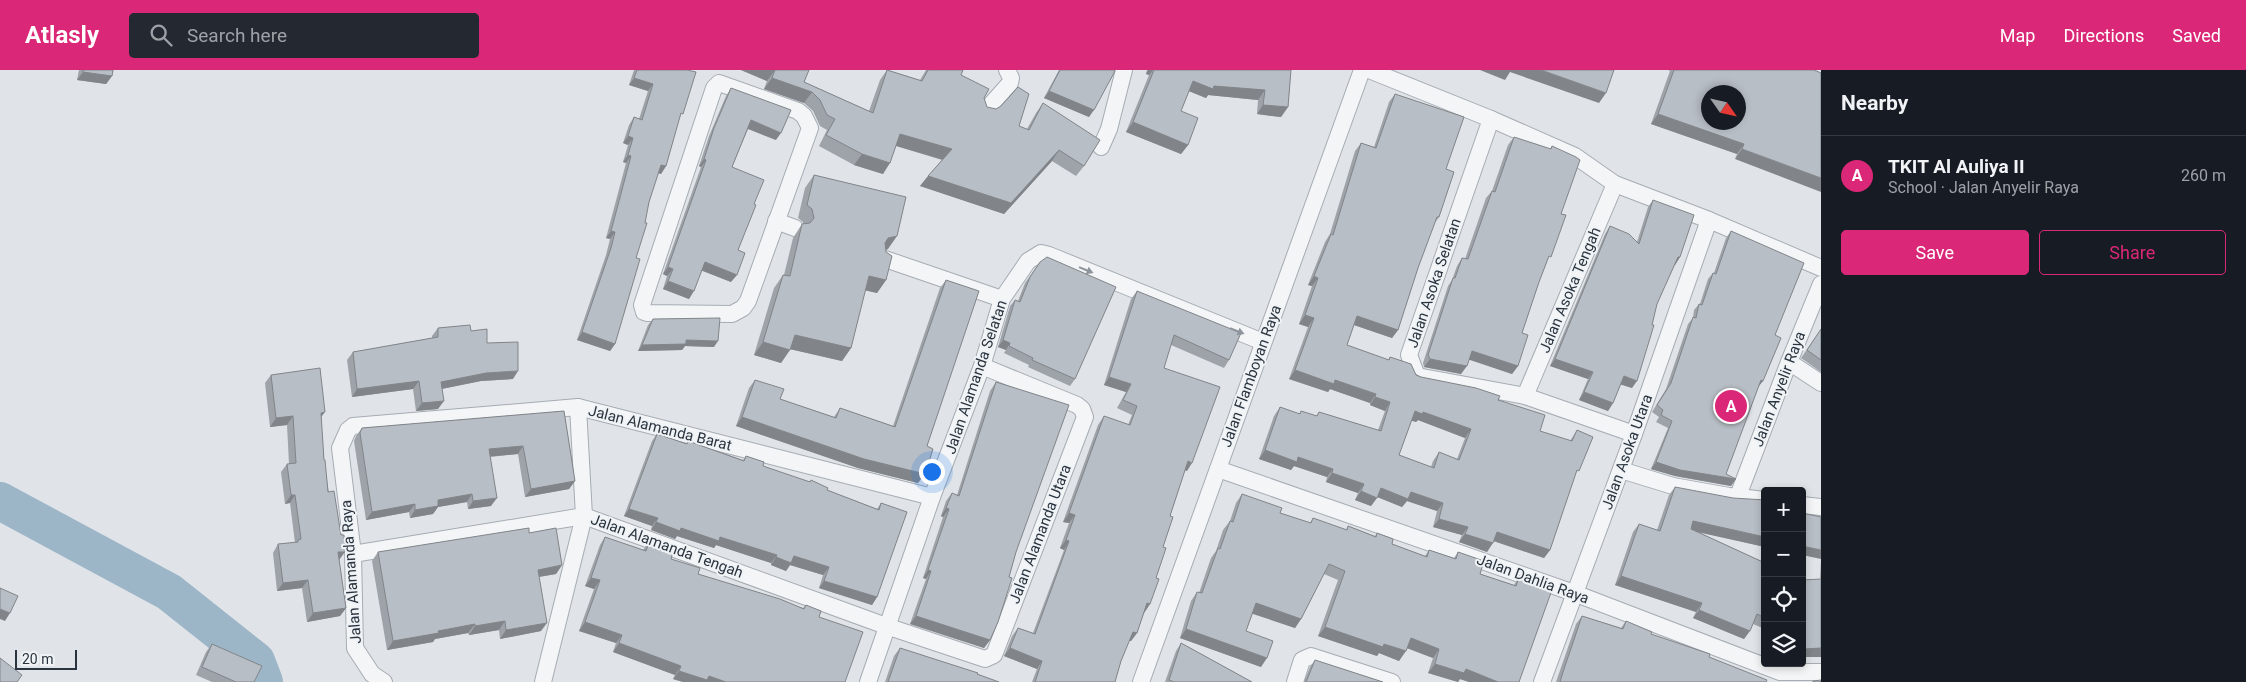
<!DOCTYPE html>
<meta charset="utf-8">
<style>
:root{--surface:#171b24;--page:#242831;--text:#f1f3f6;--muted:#9ea1a6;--line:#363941;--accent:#db2777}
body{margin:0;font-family:Roboto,sans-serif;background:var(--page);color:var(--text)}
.controls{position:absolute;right:15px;bottom:15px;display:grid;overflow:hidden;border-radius:5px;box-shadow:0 2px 8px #0003}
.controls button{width:45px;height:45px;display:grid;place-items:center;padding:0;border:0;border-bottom:1px solid var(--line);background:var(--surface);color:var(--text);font:25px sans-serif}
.compass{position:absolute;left:1701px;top:15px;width:45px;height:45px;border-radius:50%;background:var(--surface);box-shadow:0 2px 8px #0003;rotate:124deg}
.scale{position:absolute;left:15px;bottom:12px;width:62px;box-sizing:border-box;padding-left:5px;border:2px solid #2a343f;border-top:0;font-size:14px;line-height:18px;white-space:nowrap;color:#2a343f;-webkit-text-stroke:4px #f0f3f6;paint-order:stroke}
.you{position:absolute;left:931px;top:401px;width:18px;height:18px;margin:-12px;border:4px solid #fff;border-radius:50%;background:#1a73e8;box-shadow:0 0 0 8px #1a73e833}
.badge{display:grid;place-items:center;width:32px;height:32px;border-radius:50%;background:var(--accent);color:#fff;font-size:16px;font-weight:700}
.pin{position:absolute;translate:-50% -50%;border:2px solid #fff;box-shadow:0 1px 5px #0006}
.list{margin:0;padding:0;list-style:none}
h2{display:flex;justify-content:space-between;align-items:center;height:65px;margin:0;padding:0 20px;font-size:21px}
h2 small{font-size:16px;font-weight:400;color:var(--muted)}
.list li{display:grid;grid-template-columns:32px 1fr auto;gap:15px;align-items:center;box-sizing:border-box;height:80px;padding:0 20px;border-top:1px solid var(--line)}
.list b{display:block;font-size:19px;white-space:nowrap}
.list p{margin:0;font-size:16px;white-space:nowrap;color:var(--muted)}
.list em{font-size:16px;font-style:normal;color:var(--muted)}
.actions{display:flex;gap:10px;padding:15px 20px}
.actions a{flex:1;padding:11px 0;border:1px solid var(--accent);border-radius:5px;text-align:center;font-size:18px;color:var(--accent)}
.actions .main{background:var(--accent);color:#fff}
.icon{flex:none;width:28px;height:28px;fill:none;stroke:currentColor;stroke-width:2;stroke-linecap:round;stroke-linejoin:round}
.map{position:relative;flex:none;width:1821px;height:612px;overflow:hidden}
header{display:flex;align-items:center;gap:30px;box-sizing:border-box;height:70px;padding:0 25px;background:var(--accent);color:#fff}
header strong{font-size:24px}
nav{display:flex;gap:28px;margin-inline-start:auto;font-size:18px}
.search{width:350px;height:45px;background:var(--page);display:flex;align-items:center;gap:12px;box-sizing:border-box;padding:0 18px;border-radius:5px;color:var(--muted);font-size:19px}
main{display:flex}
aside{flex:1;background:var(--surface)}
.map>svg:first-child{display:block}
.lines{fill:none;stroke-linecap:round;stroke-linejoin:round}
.river{stroke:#9db6c7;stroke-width:38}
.street-casing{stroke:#a6acb3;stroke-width:18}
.street{stroke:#f3f5f7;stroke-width:16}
.wall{fill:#9ea3a9;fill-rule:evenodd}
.shaded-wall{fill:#81858a}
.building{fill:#b8bec5;stroke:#81858a;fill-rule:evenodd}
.oneway{fill:#8e949b}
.labels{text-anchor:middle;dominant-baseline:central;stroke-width:4;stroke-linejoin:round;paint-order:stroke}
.street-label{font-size:15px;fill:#2a343f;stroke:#f0f3f6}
</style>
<header>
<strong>Atlasly</strong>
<div class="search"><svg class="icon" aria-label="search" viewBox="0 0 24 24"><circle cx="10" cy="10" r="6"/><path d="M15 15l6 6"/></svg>Search here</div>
<nav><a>Map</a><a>Directions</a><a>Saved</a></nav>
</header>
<main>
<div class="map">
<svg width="1821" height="612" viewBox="0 0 1821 612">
<rect width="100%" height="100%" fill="#e0e4e9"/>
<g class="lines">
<path class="river" d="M0 431 169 522 256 591 264 612"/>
<defs>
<g id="street">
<path d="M1369 0 1491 49 1575 86 1615 114 1709 150 1821 198"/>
<path d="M719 13 798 41 804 46 810 58 748 231 743 238 732 244 647 243 644 242 642 235 714 18Z"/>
<path d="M986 40 1010 13 1011 8 1007 0"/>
<path d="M1491 49 1409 285 1417 306 1525 326 1634 364"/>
<path d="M1101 77 1109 59 1124 0"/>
<path d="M776 151 795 158"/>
<path d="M885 189 1002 229"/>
<path d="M1789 292 1821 313"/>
<path d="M1525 326 1615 114"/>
<path d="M1218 399 1574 523 1780 602H1821"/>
<path d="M1621 400 1673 416 1729 426 1765 430"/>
<path d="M1738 426 1789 292 1821 214"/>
<path d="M1802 435 1821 437"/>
<path d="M353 484 584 446 886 556 985 589 994 585 1085 347 1082 339 1077 335 982 296"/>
<path d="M384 612 372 604 355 578 353 484 340 378 348 360 353 356 578 337 932 427"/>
<path d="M543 612 584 446 578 337"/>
<path d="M868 612 932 427 982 296 1002 229 1028 191 1041 183 1049 185 1263 272"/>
<path d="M1141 612 1362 0"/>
<path d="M1295 612 1302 590 1311 586 1392 612"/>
<path d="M1542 612 1634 364 1709 150"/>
</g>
</defs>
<use href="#street" class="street-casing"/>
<use href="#street" class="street"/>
</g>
<g class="wall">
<path d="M79 0H113L112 6 106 14 77 10Z"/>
<path d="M634 0H687L679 49 666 96 661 104 658 103 649 132 615 274 610 281 577 270 606 185 610 169 606 168 626 93 623 92 628 75 623 73 629 55 634 47 639 49 648 21 629 15Z"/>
<path d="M741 0H809L804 12 869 41 880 10 887 0 920 10 926 0H963L961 5 984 28 987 37 1019 56 1027 59 1036 43 1043 33 1084 96 1076 106 1052 91 1004 144 920 116 942 90 896 76 883 104 854 95 819 76 827 60 820 56 813 41 804 33 764 19 767 11Z"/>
<path d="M1059 0H1113L1089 47 1044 28Z"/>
<path d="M1147 0H1291L1288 37 1281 47 1257 44 1258 30 1208 25 1206 28 1189 21 1181 41 1188 75 1181 84 1126 62 1149 5 1146 4Z"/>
<path d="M1668 0H1814L1735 89 1737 84 1651 54 1670 1Z"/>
<path d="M731 18 776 70 748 59 732 97 754 134 738 180 731 212 702 200 689 229 663 219 667 206 663 204 701 97 699 96 709 66 726 26Z"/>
<path d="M1395 24 1446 99 1439 147 1434 154 1418 198 1398 260 1392 268 1354 255 1347 275 1388 290 1390 287 1421 307 1498 330 1540 361 1570 371 1577 360 1574 408 1550 480 1544 488 1493 471 1487 482 1459 472 1462 465 1433 457 1437 441 1407 431 1402 437 1377 427 1371 436 1355 430 1358 423 1326 412 1327 407 1294 396 1291 400 1259 389 1274 346 1280 337 1299 344 1301 341 1316 346 1319 342 1378 360 1385 341 1370 335V333L1330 319 1328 322 1289 309 1308 257 1299 254 1312 216 1308 215 1325 172 1330 164 1355 81 1361 73 1374 77 1389 32ZM1412 350 1416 352 1418 350 1465 368 1457 389 1439 382 1433 391 1431 397 1399 385Z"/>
<path d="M1514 67 1550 79 1552 76 1561 144 1546 194 1539 212 1522 263 1518 296 1512 304 1469 289 1461 304 1424 297 1423 293 1448 216 1452 210 1457 196 1462 188 1465 189 1486 128 1492 121 1508 75Z"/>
<path d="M814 105 888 179 886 180V210L877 223 865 220 851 278 842 291 790 279 781 293 754 285 774 218 783 205H784L793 168 802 154H803V152L798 148 805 118Z"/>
<path d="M1653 130 1680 187 1675 195H1674L1657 234 1632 318 1621 314 1613 333 1608 341 1579 330 1588 309 1550 296 1605 164 1610 156 1637 172 1648 137Z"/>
<path d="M1731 161 1775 265 1763 311 1758 317 1726 404 1731 416 1675 406 1651 399 1668 358 1656 352 1659 347 1652 342 1666 319 1688 254 1693 248 1694 240 1699 234H1700L1708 209 1713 203H1714L1726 168Z"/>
<path d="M1040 192 1075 309 1070 316 1028 297 1029 295 1004 283 1006 280 998 277 1010 236 1015 230 1018 231 1025 213Z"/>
<path d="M946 210 927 376 918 413 858 398 736 356 749 318 755 310 780 329 834 347 840 338 893 356 940 218Z"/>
<path d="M1137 221 1229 290 1224 298 1171 275 1164 298 1187 401 1185 400 1170 446 1163 477 1150 534 1144 543 1137 563 1131 571H1129L1121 591 1115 612H1032L1037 599 1004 586 1012 566 1018 558 1033 563 1064 480 1060 478 1069 453 1063 452 1098 355 1104 346 1128 355 1132 345 1117 338 1126 322 1104 315 1131 229Z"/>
<path d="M653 249 714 277 685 276 682 280 638 281 648 255Z"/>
<path d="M438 258 471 261 487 273 513 309 481 311 442 319 438 339 416 341 413 319 352 327 347 290 353 282 432 268V266Z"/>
<path d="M1821 259V302L1801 288Z"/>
<path d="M271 305 321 348 324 390 346 538 340 546 307 552 302 518 277 521 273 483 278 474 295 473 290 433 285 434 281 402 287 394H289L287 355 270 357 265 313Z"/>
<path d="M996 312 1016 482 990 570 984 578 910 554 926 509 923 508 943 447 941 446 946 431 952 423 957 425 990 321Z"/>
<path d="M564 341 575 411 569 419 525 427 518 384 490 387 491 436 468 439 467 432 438 437 433 444 410 448 409 442 366 450 354 371 356 366 362 358Z"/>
<path d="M657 364 686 374 688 371 743 390 746 386 763 396 827 420 877 439 881 433 877 527 872 535 819 518 823 505 790 495 786 501 771 495V493L716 475 714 478 677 466 675 469 651 460 652 456 624 446 652 371Z"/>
<path d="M1675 417 1765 477 1696 461 1765 493V559L1753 554 1744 569 1693 548 1696 542 1615 515 1633 462 1639 454 1657 460 1669 425Z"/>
<path d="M1242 424 1280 443 1310 453 1313 448 1346 460 1348 456 1375 466 1377 463 1392 474 1425 486 1429 480 1454 488 1458 482 1480 504 1514 515 1520 505 1519 612H1469L1460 609 1458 612 1428 603 1433 588 1407 578 1399 591 1379 583 1377 586 1318 566 1338 510 1324 504 1301 549 1295 558 1253 543 1246 561 1261 597 1180 568 1191 531 1197 522 1199 523 1211 488 1216 481 1223 460 1230 451 1236 433Z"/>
<path d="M529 463 562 495 556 504 539 507 541 561 500 569 499 560 469 565 468 563 435 569 433 572 387 580 372 491 378 482Z"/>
<path d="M605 467 643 480 650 470 671 489 698 504 803 538 806 535 819 547 845 612H683L673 609 675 605 613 582 616 573 579 561 594 519 585 516 600 475Z"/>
<path d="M1821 489V587L1820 509Z"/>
<path d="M1582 546 1621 558 1626 551 1651 564 1709 587 1766 612H1556L1576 554Z"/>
<path d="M1181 573 1252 612H1165L1176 581Z"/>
<path d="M212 574 254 612H212L196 605 206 582Z"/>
<path d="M900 578 977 604 999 612H885L894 586Z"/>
<path d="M1315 590 1383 612H1304L1310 597Z"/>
</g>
<g class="shaded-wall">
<path d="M741 0H775L767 11Z"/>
<path d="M1148 0H1153L1149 5 1146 4Z"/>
<path d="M1480 0H1541L1606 23 1599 33 1510 2 1505 10Z"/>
<path d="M83 2 112 6 106 14 77 10Z"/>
<path d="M634 8 653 14 648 21 629 15Z"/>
<path d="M772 8 812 22 804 33 764 19Z"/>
<path d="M1193 11 1265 20 1258 30 1208 25 1206 28 1186 20Z"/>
<path d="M1049 21 1094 40 1089 47 1044 28Z"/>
<path d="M1263 35 1288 37 1281 47 1257 44Z"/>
<path d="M1658 44 1744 74 1737 84 1651 54Z"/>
<path d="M751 50 781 63 776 70 746 58Z"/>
<path d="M1133 52 1188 75 1181 84 1126 62Z"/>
<path d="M900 64 952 79 944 90 893 75Z"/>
<path d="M628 66 633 68 628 75 623 73Z"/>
<path d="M1742 79 1821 108V122L1735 89Z"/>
<path d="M1059 80 1052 91 1004 144 920 116 928 106Z"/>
<path d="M862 84 890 93 883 104 854 95Z"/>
<path d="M628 85 631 86 626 93 623 92Z"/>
<path d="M704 89 706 90 701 97 699 96Z"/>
<path d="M661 95 666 96 661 104 656 102Z"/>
<path d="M611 161 615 162 610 169 606 168Z"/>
<path d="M897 166 888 179 879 181 888 168Z"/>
<path d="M1678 187H1680L1675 195 1673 194Z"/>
<path d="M705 192 737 205 731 212 700 200Z"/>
<path d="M668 197 673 199 667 206 663 204Z"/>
<path d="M869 206 886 210 877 223 859 219Z"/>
<path d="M1314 206 1318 208 1312 216 1308 215Z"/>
<path d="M668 211 694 221 689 229 663 219Z"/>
<path d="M1305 245 1314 248 1308 257 1299 254Z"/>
<path d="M1357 246 1398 260 1392 268 1351 254Z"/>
<path d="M582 262 615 274 610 281 577 270Z"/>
<path d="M795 265 851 278 842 291 785 278Z"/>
<path d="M686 270 718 271 714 277 685 276 682 280 638 281 642 275Z"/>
<path d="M1003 270 1010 273 1006 280 998 277Z"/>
<path d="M763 272 790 280 781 293 754 285Z"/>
<path d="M1472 281 1518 296 1512 304 1467 289Z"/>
<path d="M1430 289 1467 296 1461 304 1424 297Z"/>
<path d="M1555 289 1593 302 1588 309 1550 296Z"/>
<path d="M1295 300 1335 310 1376 324 1370 333 1330 319 1328 322 1289 309Z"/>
<path d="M518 301 513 309 481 311 436 320 441 312 486 303Z"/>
<path d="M1624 306 1637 311 1632 318 1619 314Z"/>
<path d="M1109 307 1131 314 1126 322 1104 315Z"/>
<path d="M1761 310 1763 311 1758 317 1756 316Z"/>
<path d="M419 311 413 319 352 327 357 319Z"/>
<path d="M1584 322 1613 333 1608 341 1579 330Z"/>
<path d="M1375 327 1390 332 1385 341 1370 335Z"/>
<path d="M444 331 438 339 416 341 422 333Z"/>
<path d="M1415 341 1423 342 1471 359 1465 368 1418 350 1416 352 1409 350Z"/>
<path d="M325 342 319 350 321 343Z"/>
<path d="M293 346 287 355 270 357 276 348Z"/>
<path d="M742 347 925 404 918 413 858 398 736 356Z"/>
<path d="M523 376 518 384 484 387 489 379Z"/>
<path d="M1265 380 1298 387 1333 399 1327 407 1294 396 1291 400 1259 389Z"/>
<path d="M1188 391 1192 393 1187 401 1182 399Z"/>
<path d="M1656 392 1736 409 1731 416 1675 406 1651 399Z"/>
<path d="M1332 403 1364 414 1358 423 1326 412Z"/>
<path d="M575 411 569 419 525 427 531 419Z"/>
<path d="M1381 418 1411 422 1443 433 1437 441 1407 431 1402 437 1375 426Z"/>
<path d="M1361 421 1377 428 1371 436 1355 430Z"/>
<path d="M472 424 467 432 438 437 433 444 410 448 415 440 438 430Z"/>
<path d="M291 425H295L290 433 285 434Z"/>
<path d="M497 428 491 436 468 439 473 431Z"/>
<path d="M415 434 409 442 366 450 372 442Z"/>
<path d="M946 438 949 439 943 447 941 446Z"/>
<path d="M629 439 658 448 652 456 624 446Z"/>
<path d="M1069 443 1075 445 1069 453 1063 452Z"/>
<path d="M1439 449 1468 457 1462 465 1433 457Z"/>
<path d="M1693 451 1765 467V477L1688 460Z"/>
<path d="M656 452 720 467 777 485 771 493 716 475 714 478 677 466 675 469 651 460Z"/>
<path d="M1497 462 1550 480 1544 488 1491 470Z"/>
<path d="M1465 464 1493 473 1487 482 1459 472Z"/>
<path d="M1066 470 1069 471 1064 480 1060 478Z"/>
<path d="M1802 476 1821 480V489L1802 485Z"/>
<path d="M338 482H345L339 490 332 491Z"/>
<path d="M794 486 829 497 823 505 790 495 786 501 771 495 776 487Z"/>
<path d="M562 495 556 504 532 508 538 500Z"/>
<path d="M928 500 931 501 926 509 923 508Z"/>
<path d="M1621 506 1702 533 1696 542 1615 515Z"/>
<path d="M591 508 600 510 594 519 585 516Z"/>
<path d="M308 510 302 518 277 521 283 513Z"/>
<path d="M824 511 877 527 872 535 819 518Z"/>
<path d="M1147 533 1150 534 1144 543 1141 542Z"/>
<path d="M1256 533 1301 549 1295 558 1250 543Z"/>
<path d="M346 538 340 546 307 552 313 543Z"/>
<path d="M0 539 10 543 5 551 0 549Z"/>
<path d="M1699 540 1750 561 1744 569 1693 548Z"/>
<path d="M916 546 990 570 984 578 910 554Z"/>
<path d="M505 551 499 560 469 565 475 556Z"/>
<path d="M585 552 622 565 616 573 579 561Z"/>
<path d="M547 553 541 561 500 569 506 560Z"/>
<path d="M475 554 468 563 435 569 433 572 387 580 393 571 438 561Z"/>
<path d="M1325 557 1384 574 1406 581 1399 591 1379 583 1377 586 1318 566Z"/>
<path d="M1186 559 1267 588 1261 597 1180 568Z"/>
<path d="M1133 562 1137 563 1131 571 1127 570Z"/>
<path d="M1411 568 1439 579 1433 588 1404 577Z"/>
<path d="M619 573 681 596 675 605 613 582Z"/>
<path d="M1010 578 1042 591 1037 599 1004 586Z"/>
<rect x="1802" y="578" width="19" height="9"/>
<path d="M1435 594 1466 599 1498 612H1469L1460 609 1458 612 1428 603Z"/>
<path d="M679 601 709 606 726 612H683L673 609Z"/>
</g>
<g class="building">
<path d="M83 0H113L112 6 83 2Z"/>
<path d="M637 0H687L696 2 683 44 681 43 666 96 661 95 649 132 645 153H647L636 188 640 189 615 274 582 262 611 178 615 162 611 161 631 86 628 85 633 68 628 66 634 47 642 50 653 14 634 8Z"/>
<path d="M775 0H809L804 12 873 43 887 0 922 11 928 0H963L961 5 989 19 984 28 987 37 996 39 1001 36 1018 17 1029 24 1019 56 1029 60 1043 33 1100 70 1084 96 1059 80 1011 133 928 106 952 79 900 64 890 93 862 84 826 65 835 49 827 45 820 30 812 22 772 8Z"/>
<path d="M1060 0H1113L1115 1 1094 40 1049 21Z"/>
<path d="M1154 0H1291L1288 37 1263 35 1265 20 1214 16 1213 19 1193 11 1181 41 1198 48 1188 75 1133 52Z"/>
<path d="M1541 0H1614L1606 23Z"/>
<path d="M1674 0H1814L1821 3V108L1742 79 1744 74 1658 44ZM1708 22H1738V52H1708Z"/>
<path d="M731 18 791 40 781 63 751 50 732 97 764 110 754 134 756 135 738 180 745 183 737 205 705 192 694 221 668 211 673 199 668 197 706 90 704 89 714 58Z"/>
<path d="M1395 24 1464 47 1446 99 1454 102 1439 147H1437L1418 198 1398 260 1357 246 1347 275 1389 290 1390 287 1411 294 1416 305 1421 307 1476 318 1500 326 1498 330 1545 345 1540 361 1572 371 1577 360 1593 367 1579 401 1577 400 1550 480 1497 462 1493 473 1465 464 1468 457 1439 449 1443 433 1411 422 1408 429 1381 418 1377 428 1361 421 1364 414 1332 403 1333 399 1298 387 1297 392 1265 380 1280 337 1300 344 1301 341 1317 346 1319 342 1381 361 1390 332 1375 327 1376 324 1335 310 1334 314 1295 300 1314 248 1305 245 1318 208 1314 206 1331 164 1333 165 1361 73 1376 78ZM1415 341 1422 344 1423 342 1471 359 1459 390 1439 382 1434 398 1399 385Z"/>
<path d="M1514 67 1551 79 1552 76 1576 87 1580 90 1561 144 1566 145 1551 187 1549 186 1539 212 1522 263 1528 265 1518 296 1472 281 1467 296 1430 289 1428 285 1453 208H1455L1462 188 1468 189 1492 121 1495 122Z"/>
<path d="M814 105 906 127 897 166 888 168 885 173 886 182 892 186 886 210 869 206 851 278 795 265 790 280 763 272 783 205 790 206 802 154 810 153 814 148 812 139 807 135Z"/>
<path d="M1653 130 1694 145 1680 187H1678L1657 234 1652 255H1654L1637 311 1624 306 1613 333 1584 322 1593 302 1555 289 1610 156 1629 164 1639 174Z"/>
<path d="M1731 161 1804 193 1775 265 1781 268 1763 311 1761 310 1726 404 1736 409 1680 400 1656 392 1672 351 1661 345 1663 340 1657 335 1671 313 1693 247 1696 248 1699 234 1702 235 1713 203 1716 204Z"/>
<path d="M1047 187 1116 217 1075 309 1032 290 1033 288 1009 276 1010 273 1003 270 1015 230 1020 232 1030 207 1040 192Z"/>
<path d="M946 210 979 221 927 376 933 379 925 404 864 389 742 347 755 310 784 319 780 329 836 348 840 338 895 357Z"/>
<path d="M1137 221 1241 263 1229 290 1174 265 1164 298 1220 317 1192 393 1188 391 1170 446 1173 447 1163 477 1166 478 1156 508 1159 509 1150 534 1147 533 1137 563 1133 562 1121 591 1115 612H1035L1042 591 1010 578 1018 558 1035 564 1069 471 1066 470 1075 445 1069 443 1104 346 1130 355 1137 336 1123 330 1131 314 1109 307Z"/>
<path d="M720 248 718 271 686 270V274L642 275 653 249Z"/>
<path d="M470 255 471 261 487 259V273L518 272V301L486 303 441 312 444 331 422 333 419 311 357 319 353 282 438 267V258Z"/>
<path d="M1821 259V290L1807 280Z"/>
<path d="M320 298 325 342 321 343 324 390H325L328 422 334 421 341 465H344L345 482H338L346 538 313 543 308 510 283 513 278 474 298 472V470L301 469 295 425H291L287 394 296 393 293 346 276 348 271 305Z"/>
<path d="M996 312 1069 335 1016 482 1009 507 1012 508 998 552 990 570 916 546 931 501 928 500 949 439 946 438 952 423 959 426Z"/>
<path d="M564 341 575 411 531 419 523 376 489 379 497 428 473 431 472 424 438 430V436L415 440V434L372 442 360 363 362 358Z"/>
<path d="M657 364 687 374 688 371 744 391 746 386 764 392 763 396 810 412 811 410 828 418 827 420 879 440 881 433 907 442 877 527 824 511 829 497 794 486 791 493 776 487 777 485 720 467 719 471 681 458 680 461 656 452 658 448 629 439Z"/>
<path d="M1675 417 1733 428 1765 430V467L1693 451 1691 459 1765 493V548L1757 544 1750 561 1699 540 1702 533 1621 506 1639 454 1660 461Z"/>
<path d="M1242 424 1282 438 1280 443 1311 453 1313 448 1347 460 1348 456 1376 467 1377 463 1393 469 1392 474 1427 487 1429 480 1456 489 1458 482 1484 491 1480 504 1516 516 1520 505 1553 517 1519 612H1498L1466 599 1464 603 1435 594 1439 579 1411 568 1406 581 1384 574 1383 577 1325 557 1345 501 1329 494 1301 549 1256 533 1246 561 1273 571 1267 588 1186 559 1197 522 1202 523 1218 478 1220 479 1230 451 1233 452Z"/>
<path d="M1802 443 1821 447V480L1802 476Z"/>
<path d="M529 458V463L556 458 562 495 538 500 547 553 506 560 505 551 475 556V554L438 561 439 563 393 571 378 482Z"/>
<path d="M605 467 646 481 650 470 674 479 671 489 700 498 698 504 780 529 804 539 806 535 821 541 819 547 863 562 845 612H726L709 606 707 610 679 601 681 596 619 573 622 565 585 552 600 510 591 508Z"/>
<path d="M1821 509V578L1804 579 1802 578V510Z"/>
<path d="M0 518 18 526 10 543 0 539Z"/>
<path d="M1582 546 1623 559 1626 551 1652 562 1651 564 1710 584 1709 587 1767 610 1766 612H1560L1563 602Z"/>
<path d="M1181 573 1252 612H1174L1169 610Z"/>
<path d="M212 574 262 596 254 612H236L202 597Z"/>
<path d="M900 578 978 603 977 604 999 612H888Z"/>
<path d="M0 588 22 605 17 612H0Z"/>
<path d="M1315 590 1383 612H1306Z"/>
<path d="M1821 610V612H1813V611Z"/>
</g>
<defs><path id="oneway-solid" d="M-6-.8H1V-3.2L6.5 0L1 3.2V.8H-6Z" transform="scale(1.25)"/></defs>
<g class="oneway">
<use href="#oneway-solid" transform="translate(1086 200) rotate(22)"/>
<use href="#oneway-solid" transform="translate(1237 261) rotate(22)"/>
</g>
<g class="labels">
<g class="street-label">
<text transform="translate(1434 213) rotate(-71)">Jalan Asoka Selatan</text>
<text transform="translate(1570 220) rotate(-67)">Jalan Asoka Tengah</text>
<text transform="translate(1251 306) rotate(-70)">Jalan Flamboyan Raya</text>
<text transform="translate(976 307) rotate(-71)">Jalan Alamanda Selatan</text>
<text transform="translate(1779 319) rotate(-69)">Jalan Anyelir Raya</text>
<text transform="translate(660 358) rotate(14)">Jalan Alamanda Barat</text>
<text transform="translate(1627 382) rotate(-70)">Jalan Asoka Utara</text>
<text transform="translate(1040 464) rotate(-69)">Jalan Alamanda Utara</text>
<text transform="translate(667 476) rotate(20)">Jalan Alamanda Tengah</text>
<text transform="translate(351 502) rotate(-94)">Jalan Alamanda Raya</text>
<text transform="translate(1533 509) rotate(20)">Jalan Dahlia Raya</text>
</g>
</g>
</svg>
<div class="controls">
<button>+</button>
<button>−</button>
<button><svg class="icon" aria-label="locate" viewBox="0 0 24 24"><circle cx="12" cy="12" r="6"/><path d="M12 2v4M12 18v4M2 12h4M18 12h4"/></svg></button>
<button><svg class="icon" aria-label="layers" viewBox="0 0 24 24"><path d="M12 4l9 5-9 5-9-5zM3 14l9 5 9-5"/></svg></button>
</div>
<svg class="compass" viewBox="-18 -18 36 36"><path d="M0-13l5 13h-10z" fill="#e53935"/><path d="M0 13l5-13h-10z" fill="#9ea1a6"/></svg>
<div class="scale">20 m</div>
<div class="you"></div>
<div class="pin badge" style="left:1731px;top:336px">A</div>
</div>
<aside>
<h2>Nearby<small></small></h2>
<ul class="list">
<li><span class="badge">A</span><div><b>TKIT Al Auliya II</b><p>School · Jalan Anyelir Raya</p></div><em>260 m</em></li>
</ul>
<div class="actions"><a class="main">Save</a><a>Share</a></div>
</aside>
</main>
